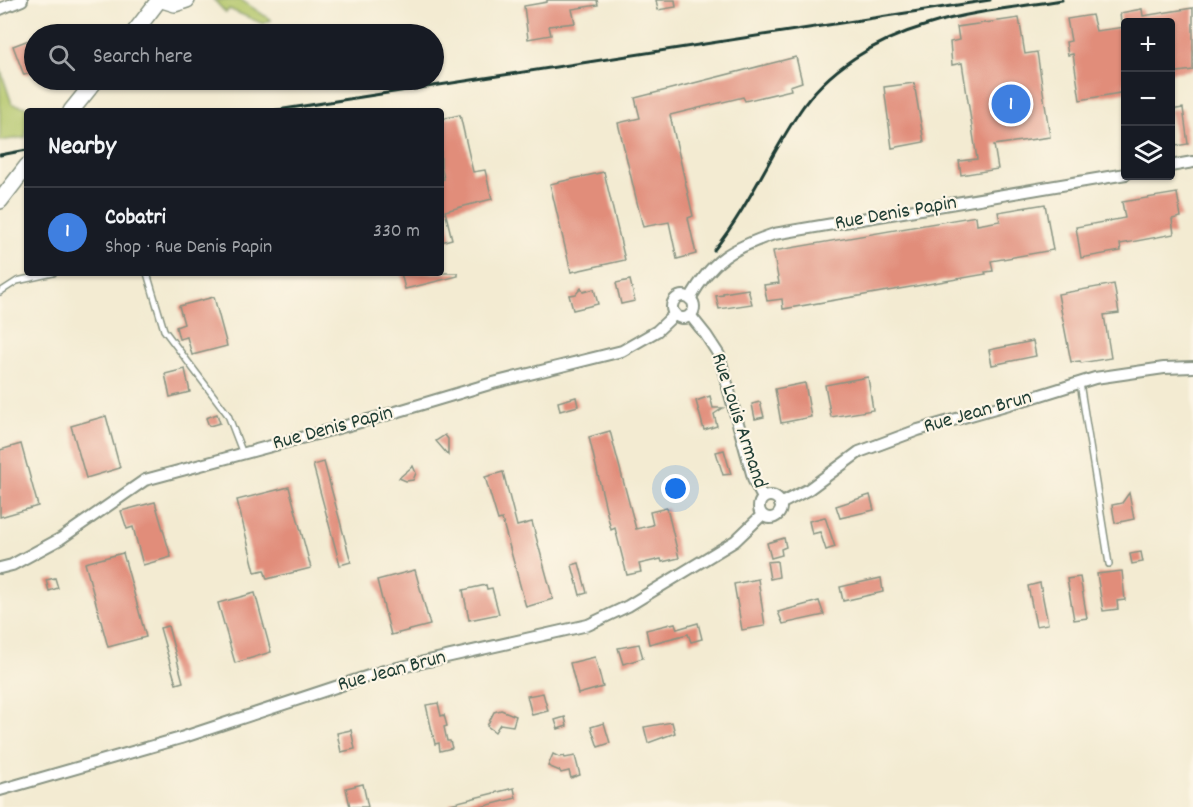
<!DOCTYPE html>
<meta charset="utf-8">
<style>
:root{--surface:#171b24;--page:#20242c;--text:#f1f3f6;--muted:#9ea1a6;--line:#363941;--accent:#d93025}
body{margin:0;font-family:Dekko,sans-serif;background:var(--page);color:var(--text)}
.controls{position:absolute;right:18px;top:18px;display:grid;overflow:hidden;border-radius:6px;box-shadow:0 2px 4px #0004}
.controls button{width:54px;height:54px;display:grid;place-items:center;padding:0;border:0;border-bottom:2px solid var(--line);background:var(--surface);color:var(--text);font:30px sans-serif}
.you{position:absolute;left:676px;top:489px;width:21px;height:21px;margin:-15px;border:4px solid #fff;border-radius:50%;background:#1a73e8;box-shadow:0 0 0 9px #1a73e833}
.badge{display:grid;place-items:center;width:39px;height:39px;border-radius:50%;background:var(--accent);color:#fff;font-size:20px;font-weight:700}
.pin{position:absolute;translate:-50% -50%;border:3px solid #fff;box-shadow:0 2px 6px #0006}
.list{margin:0;padding:0;list-style:none}
h2{display:flex;justify-content:space-between;align-items:center;height:78px;margin:0;padding:0 24px;font-size:26px}
h2 small{font-size:20px;font-weight:400;color:var(--muted)}
.list li{display:grid;grid-template-columns:39px 1fr auto;gap:18px;align-items:center;box-sizing:border-box;height:90px;padding:0 24px;border-top:2px solid var(--line)}
.list b{display:block;font-size:22px;white-space:nowrap}
.list p{margin:0;font-size:20px;white-space:nowrap;color:var(--muted)}
.list em{font-size:20px;font-style:normal;color:var(--muted)}
.icon{flex:none;width:33px;height:33px;fill:none;stroke:currentColor;stroke-width:2;stroke-linecap:round;stroke-linejoin:round}
.map{position:relative;flex:none;width:1193px;height:807px;overflow:hidden}
.search{position:absolute;background:var(--surface);box-shadow:0 2px 4px #0004;left:24px;top:24px;width:420px;height:66px;display:flex;align-items:center;gap:15px;box-sizing:border-box;padding:0 21px;border-radius:33px;color:var(--muted);font-size:22px}
.panel{position:absolute;background:var(--surface);box-shadow:0 2px 4px #0004;left:24px;top:108px;width:420px;height:168px;border-radius:6px}
.map>svg:first-child{display:block}
.green{fill:#b3c66a;stroke:#69824f;stroke-width:1.5}
.building{fill:#e18d7a}
.lines{fill:none;stroke-linecap:round;stroke-linejoin:round}
.service-casing{stroke:#899483;stroke-width:8}
.minor-casing{stroke:#899483;stroke-width:14}
.secondary-casing{stroke:#899483;stroke-width:18}
.service{stroke:#fff;stroke-width:5}
.minor{stroke:#fff;stroke-width:10}
.secondary{stroke:#fff;stroke-width:15}
.rail{stroke:#1f3d34;stroke-width:3}
.labels{text-anchor:middle;dominant-baseline:central;stroke-width:4.5;stroke-linejoin:round;paint-order:stroke}
.street-label{font-size:21px;fill:#1f3d34;stroke:#fcf5e5}
</style>
<div class="map">
<svg width="1193" height="807" viewBox="0 0 1193 807">
<rect width="100%" height="100%" fill="#fcf5e5"/>
<filter id="ink" filterUnits="userSpaceOnUse"><feTurbulence type="fractalNoise" baseFrequency=".0167" numOctaves="2"/><feDisplacementMap in="SourceGraphic" scale="12" xChannelSelector="R" yChannelSelector="G"/><feConvolveMatrix kernelMatrix="1 2 1 2 8 2 1 2 1" color-interpolation-filters="sRGB"/></filter>
<filter id="wash" filterUnits="userSpaceOnUse"><feTurbulence type="fractalNoise" baseFrequency=".008" numOctaves="4" result="noise"/><feDisplacementMap in="SourceGraphic" scale="24" xChannelSelector="R" yChannelSelector="G"/><feGaussianBlur stdDeviation="1.35" result="paint"/><feColorMatrix in="noise" values="0 0 0 0 0 0 0 0 0 0 0 0 0 0 0 0 0 1.4 0 .05"/><feComposite in="paint" operator="in"/></filter>
<g filter="url(#wash)">
<rect width="100%" height="100%" fill="#f3ebd2"/>
<g class="green">
<path d="M214 0H241L271 20 263 24 229 9 226 13Z"/>
<path d="M0 68 12 104 37 109 38 111H27L26 137 0 141Z"/>
</g>
<g id="blocks">
<g class="building">
<path d="M547 0H597L598 5 572 9 575 23 549 26 551 35 528 39 524 6 547 2Z"/>
<path d="M656 0H675L676 7 658 10Z"/>
<path d="M1193 8V70L1170 73V22H1121L1120 13 1142 9 1143 16Z"/>
<path d="M1092 15 1096 31 1125 27V92L1080 100 1073 54 1068 55 1066 42 1071 41 1067 19Z"/>
<path d="M1019 18 1025 54 1037 52 1050 137 994 145 998 169 961 175 959 161 977 159 962 63 952 65 950 42 959 40 957 27Z"/>
<path d="M34 38V72L24 75 13 46Z"/>
<path d="M796 57 802 82 790 86 791 90 745 101 743 97 670 115 693 216 688 218 696 254 677 259 669 222 643 227 618 123 640 118 635 98Z"/>
<path d="M914 83 924 142 892 148 884 87Z"/>
<path d="M1183 108 1188 144 1176 146 1170 110Z"/>
<path d="M460 115 473 172 485 170 492 199 445 211 452 239 441 242V180L444 179 441 165V119Z"/>
<path d="M604 172 625 260 571 272 550 184Z"/>
<path d="M1177 193 1181 217 1172 219 1174 234 1120 244 1121 251 1081 258 1076 227 1125 218 1122 202Z"/>
<path d="M1045 204 1053 250 991 261 993 271 985 272 986 274 783 309 782 299 767 301 764 285 779 283 773 251 976 216 977 225 1000 221 998 212Z"/>
<path d="M401 273H458V276L405 289Z"/>
<path d="M630 280 635 301 621 304 616 283Z"/>
<path d="M1114 284 1119 313 1104 315 1111 358 1081 363 1080 361 1071 362 1058 294Z"/>
<path d="M581 288 583 292 594 289 598 304 573 310 569 295 576 294Z"/>
<path d="M748 289 752 304 719 309 716 296 723 295V293Z"/>
<path d="M214 297 227 346 192 355 187 337 179 339 176 327 184 324 179 306Z"/>
<path d="M1033 341 1036 356 992 365 989 350Z"/>
<path d="M185 369 190 392 170 397 165 374Z"/>
<path d="M868 377 873 410 831 417 825 385Z"/>
<path d="M805 383 811 417 781 423 775 389Z"/>
<path d="M710 396 713 408H723L714 414 717 426 704 430 696 401Z"/>
<path d="M576 397 578 406 560 411 558 402Z"/>
<path d="M760 402 764 417 755 419 752 404Z"/>
<path d="M217 414 220 423 209 426 206 418Z"/>
<path d="M106 416 120 468 86 478 71 426Z"/>
<path d="M610 431 636 529 653 525 650 512 667 508 679 558 662 562 661 559 639 564 641 572 627 575 615 528 611 530 589 437Z"/>
<path d="M445 435 448 439V455L436 441Z"/>
<path d="M21 444 38 506 0 517V450Z"/>
<path d="M724 450 731 474 723 475 716 452Z"/>
<path d="M324 462 351 562 340 565 313 465Z"/>
<path d="M413 466 416 473 413 480 406 481 399 478Z"/>
<path d="M503 472 517 526 532 522 553 599 526 607 502 519 498 520 485 477Z"/>
<path d="M289 487 311 568 267 579 264 570 255 572 237 500Z"/>
<path d="M1129 493 1134 519 1115 523 1112 505 1122 503Z"/>
<path d="M870 495 874 510 840 518 836 506Z"/>
<path d="M155 502 171 557 143 565 133 527 127 529 121 511Z"/>
<path d="M825 517 835 547 826 550 820 532 812 534 809 521Z"/>
<path d="M784 538 786 547 781 549 782 555 771 558 767 543Z"/>
<path d="M1141 552 1143 562 1132 564 1130 554Z"/>
<path d="M123 553 146 637 108 647 85 563Z"/>
<path d="M777 561 779 577 770 579 767 562Z"/>
<path d="M579 563 587 593 580 595 572 565Z"/>
<path d="M415 570 430 625 391 635 377 580Z"/>
<path d="M1122 571 1125 600 1117 601 1118 609 1103 611 1097 574Z"/>
<path d="M1080 577 1087 618 1074 620 1067 579Z"/>
<path d="M55 578 58 588 49 591 46 580Z"/>
<path d="M881 578 883 592 843 601 840 587Z"/>
<path d="M758 579 765 626 742 630 734 584Z"/>
<path d="M1040 583 1048 624 1036 626 1028 586Z"/>
<path d="M486 585 487 589 492 588 499 614 469 620 463 590Z"/>
<path d="M255 593 271 652 235 663 218 603Z"/>
<path d="M819 601 824 615 783 624 778 612Z"/>
<path d="M675 623 677 629 698 623 702 639 691 642 688 634 649 644 646 630Z"/>
<path d="M168 626 183 682 176 684 160 628Z"/>
<path d="M639 644 643 658 623 664 618 648Z"/>
<path d="M595 657 603 687 578 694 570 663Z"/>
<path d="M543 693 548 711 532 715 527 696Z"/>
<path d="M438 703 441 716 444 715 447 726 444 727 447 741H450L452 748 440 751 439 743 435 744 426 705Z"/>
<path d="M501 710 516 716 513 726 500 724 495 732 487 726 494 712Z"/>
<path d="M565 717 567 726 558 729 555 720Z"/>
<path d="M672 722 675 733 648 743 644 727Z"/>
<path d="M604 723 610 743 598 747 591 727Z"/>
<path d="M351 730 355 749 341 752 337 733Z"/>
<path d="M553 754 559 757 564 756 565 758 575 756 580 775 571 778 569 771 561 773 560 771 548 766Z"/>
<path d="M363 784 368 807H350L346 788Z"/>
<path d="M514 788 516 798 481 807H450V804Z"/>
</g>
</g>
</g>
<g filter="url(#ink)">
<use href="#blocks" fill-opacity="0" stroke="#899483" stroke-width="1.5"/>
<g class="lines">
<defs>
<g id="service">
<path d="M147 273 164 330 228 415 243 454"/>
<path d="M0 292 17 281 53 273"/>
<path d="M1080 383 1109 564"/>
</g>
<g id="minor">
<path d="M0 9 22 0"/>
<path d="M1170 166 1193 162"/>
<circle cx="683" cy="307" r="11"/>
<path d="M690 299C712 259 733 248 774 234L1126 174"/>
<path d="M690 315 706 335 719 355 754 481 763 498"/>
<circle cx="770" cy="507" r="11"/>
<path d="M780 504 809 489 859 452 918 430 1034 397 1095 378 1164 368 1193 367"/>
<path d="M0 568 12 565 60 539 145 480 379 417 493 383 622 351 657 331 675 314"/>
<path d="M0 790 181 738 384 671 588 625 628 606 735 541 762 515"/>
</g>
<g id="secondary">
<path d="M162 0 175 4 187 0"/>
<path d="M133 34 159 0"/>
<path d="M71 111 96 80"/>
<path d="M0 201 27 166"/>
</g>
</defs>
<use href="#service" class="service-casing"/>
<use href="#minor" class="minor-casing"/>
<use href="#secondary" class="secondary-casing"/>
<use href="#service" class="service"/>
<use href="#minor" class="minor"/>
<use href="#secondary" class="secondary"/>
<g class="rail">
<path d="M271 111 990 0"/>
<path d="M0 155 27 150"/>
<path d="M714 250C748 208 768 159 798 114 827 69 876 40 927 25 967 12 1019 7 1062 0"/>
</g>
</g>
</g>
<g class="labels">
<g class="street-label">
<text transform="translate(896 214) rotate(-10)">Rue Denis Papin</text>
<text transform="translate(978 413) rotate(-16)">Rue Jean Brun</text>
<text transform="translate(738 421) rotate(72)">Rue Louis Armand</text>
<text transform="translate(333 429) rotate(-15)">Rue Denis Papin</text>
<text transform="translate(392 672) rotate(-15)">Rue Jean Brun</text>
</g>
</g>
</svg>
<div class="controls">
<button>+</button>
<button>−</button>
<button><svg class="icon" aria-label="layers" viewBox="0 0 24 24"><path d="M12 4l9 5-9 5-9-5zM3 14l9 5 9-5"/></svg></button>
</div>
<div class="you"></div>
<div class="pin badge" style="left:1011px;top:104px;background:#3f7fe0">1</div>
<div class="search"><svg class="icon" aria-label="search" viewBox="0 0 24 24"><circle cx="10" cy="10" r="6"/><path d="M15 15l6 6"/></svg>Search here</div>
<section class="panel">
<h2>Nearby<small></small></h2>
<ul class="list">
<li><span class="badge" style="background:#3f7fe0">1</span><div><b>Cobatri</b><p>Shop · Rue Denis Papin</p></div><em>330 m</em></li>
</ul>
</section>
</div>
